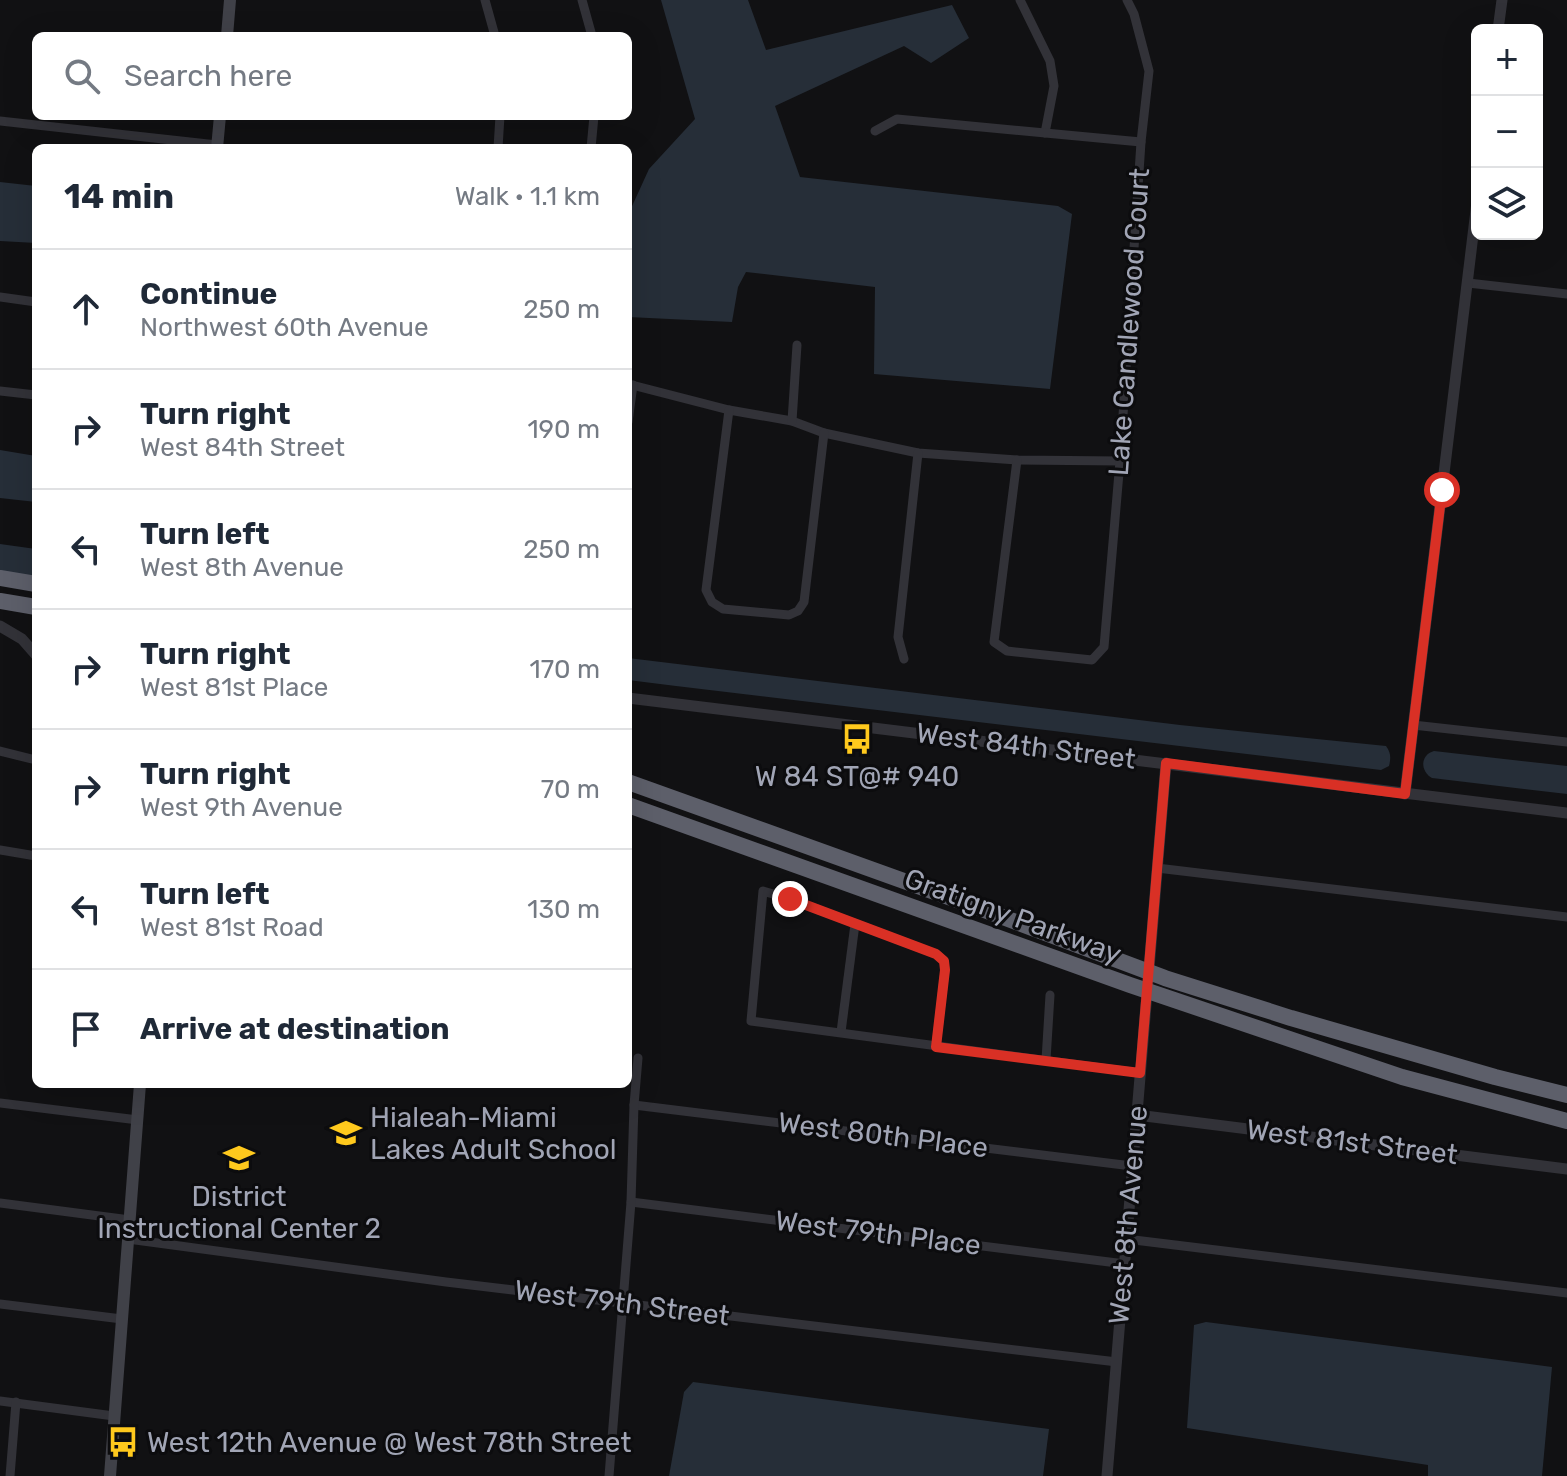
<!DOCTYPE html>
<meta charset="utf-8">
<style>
:root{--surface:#fff;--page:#f6f6f7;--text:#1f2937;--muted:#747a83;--line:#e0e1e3}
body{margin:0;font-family:Rubik,sans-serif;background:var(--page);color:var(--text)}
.controls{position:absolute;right:24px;top:24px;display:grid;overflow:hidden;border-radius:12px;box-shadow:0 8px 32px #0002}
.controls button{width:72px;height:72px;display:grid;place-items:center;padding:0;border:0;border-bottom:2px solid var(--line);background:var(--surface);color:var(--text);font:40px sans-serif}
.stop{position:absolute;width:24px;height:24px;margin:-18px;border:6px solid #d93025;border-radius:50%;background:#fff}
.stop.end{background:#d93025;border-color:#fff;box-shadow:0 2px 8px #0008}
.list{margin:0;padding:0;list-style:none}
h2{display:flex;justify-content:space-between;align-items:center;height:104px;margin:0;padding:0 32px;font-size:34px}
h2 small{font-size:26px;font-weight:400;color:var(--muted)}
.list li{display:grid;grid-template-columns:52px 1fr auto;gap:24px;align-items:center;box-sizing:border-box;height:120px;padding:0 32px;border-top:2px solid var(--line)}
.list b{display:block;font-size:30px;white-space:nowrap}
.list p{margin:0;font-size:26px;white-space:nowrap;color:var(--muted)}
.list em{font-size:26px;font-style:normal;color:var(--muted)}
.icon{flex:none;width:44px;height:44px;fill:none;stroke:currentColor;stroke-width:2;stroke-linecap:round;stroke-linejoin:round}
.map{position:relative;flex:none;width:1567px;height:1476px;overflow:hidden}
.search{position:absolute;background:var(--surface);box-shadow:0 8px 32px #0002;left:32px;top:32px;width:600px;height:88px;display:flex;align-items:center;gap:20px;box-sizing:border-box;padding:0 28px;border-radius:12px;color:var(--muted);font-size:30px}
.panel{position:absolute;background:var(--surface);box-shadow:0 8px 32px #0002;left:32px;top:144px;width:600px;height:944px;border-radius:12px}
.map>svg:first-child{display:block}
.water{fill:#262e38}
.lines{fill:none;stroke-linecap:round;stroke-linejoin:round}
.minor{stroke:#323238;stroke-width:9}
.tertiary{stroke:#323238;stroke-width:11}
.secondary{stroke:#404148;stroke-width:12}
.motorway{stroke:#5d5f6a;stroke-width:16}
.route{stroke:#d93025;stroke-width:10}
.labels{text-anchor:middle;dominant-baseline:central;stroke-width:6;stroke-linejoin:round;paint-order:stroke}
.street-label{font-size:28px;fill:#a1a5b5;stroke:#0c0c0e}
.poi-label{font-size:28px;fill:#a1a5b5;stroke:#0c0c0e}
</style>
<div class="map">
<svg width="1567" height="1476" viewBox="0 0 1567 1476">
<rect width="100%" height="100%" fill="#111113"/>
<g class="water">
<path d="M661 0H748L766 50 952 5 969 38 931 63 904 46 775 106 800 177 1058 206 1072 214 1050 389 874 374 875 287 746 272 738 287 732 322 628 317V215L649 169 695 119Z"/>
<path d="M0 182 36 186V243L0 241Z"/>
<path d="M0 450 36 456V502L0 498Z"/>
<path d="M0 544 36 549V579L0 572Z"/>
<path d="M628 658 1180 725 1386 746C1391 753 1391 758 1389 766L1381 770 676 686 628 680Z"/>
<path d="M1434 751 1567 766V794L1432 778C1420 771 1420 755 1434 751Z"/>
<path d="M1206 1322 1552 1367 1542 1476H1428V1465L1187 1428 1194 1325Z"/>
<path d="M693 1382 1049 1429 1043 1476H669L684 1392Z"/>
</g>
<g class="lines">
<g class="minor">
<path d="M485 0 495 36"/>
<path d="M582 0 592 36"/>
<path d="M1020 0 1050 61 1054 86 1045 133"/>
<path d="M0 121 217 145"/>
<path d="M875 131 897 119 1141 142"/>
<path d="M498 148 500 116"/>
<path d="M591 148 594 116"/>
<path d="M1468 283 1567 294"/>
<path d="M0 297 36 302"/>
<path d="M628 384 729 410 792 421 824 433 918 453 1017 460 1120 461"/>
<path d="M0 391 36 395"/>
<path d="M729 410 706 590 712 602 723 609 789 615 798 611 804 602 824 433"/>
<path d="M792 421 797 345"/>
<path d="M628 422 633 385"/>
<path d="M1017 460 994 642 1007 651 1092 660 1104 647 1120 461 1141 142 1149 71 1134 14 1127 0"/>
<path d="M904 659 898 637 918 453"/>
<path d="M1413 725 1567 742"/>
<path d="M0 751 36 760"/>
<path d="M0 850 36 856"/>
<path d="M1157 868 1567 917"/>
<path d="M841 1032 855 924"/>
<path d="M936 1047 945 970 944 961 936 954 790 899 763 891 751 1021 1140 1073"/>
<path d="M1046 1060 1050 995"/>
<path d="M0 1103 138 1120"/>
<path d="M634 1105 1132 1166"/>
<path d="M631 1202 1125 1264"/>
<path d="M0 1203 130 1220"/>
<path d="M128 1239 446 1282 1117 1362"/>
<path d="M1126 1239 1567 1293"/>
<path d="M0 1304 122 1319"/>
<path d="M0 1401 114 1416"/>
<path d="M10 1476 16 1402"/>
<path d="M609 1476 631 1202 634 1105 638 1058"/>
</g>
<g class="tertiary">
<path d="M1498 30 1502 0"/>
<path d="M0 626 22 639 36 655"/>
<path d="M628 698 1567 813"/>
<path d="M1405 794 1477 202"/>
<path d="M1137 1115 1567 1169"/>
<path d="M1107 1476 1166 763"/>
</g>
<g class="secondary">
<path d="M227 36 230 0"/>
<path d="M217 148 220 116"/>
<path d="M110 1476 140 1084"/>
</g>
<g class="motorway">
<path d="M0 578 36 584"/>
<path d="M0 601 36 607"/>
<path d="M628 782 979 908 1165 978 1291 1018 1495 1077 1567 1095"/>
<path d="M628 805 1130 985 1402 1077 1567 1121"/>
</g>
</g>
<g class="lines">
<path class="route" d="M790 899 936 954 944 961 945 970 936 1047 1140 1073 1166 763 1405 794 1442 490"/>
</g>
<defs>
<symbol id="bus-bare" viewBox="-9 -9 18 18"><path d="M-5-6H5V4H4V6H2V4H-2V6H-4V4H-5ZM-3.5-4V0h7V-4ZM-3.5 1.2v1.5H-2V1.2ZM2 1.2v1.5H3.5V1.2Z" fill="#ffc91d" stroke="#0c0c0e" stroke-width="2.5" paint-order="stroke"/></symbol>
<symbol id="school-bare" viewBox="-9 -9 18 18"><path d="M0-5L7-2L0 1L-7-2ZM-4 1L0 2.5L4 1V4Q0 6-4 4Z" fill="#ffc91d" stroke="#0c0c0e" stroke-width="2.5" paint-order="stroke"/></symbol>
</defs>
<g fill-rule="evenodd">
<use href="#bus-bare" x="835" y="717" width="44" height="44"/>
<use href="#school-bare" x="324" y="1111" width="44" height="44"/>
<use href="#school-bare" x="217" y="1136" width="44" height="44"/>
<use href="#bus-bare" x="101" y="1420" width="44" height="44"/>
</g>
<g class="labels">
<g class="street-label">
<text transform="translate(1129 322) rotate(-86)">Lake Candlewood Court</text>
<text transform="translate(1026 746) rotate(7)">West 84th Street</text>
<text transform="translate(1013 916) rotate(20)">Gratigny Parkway</text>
<text transform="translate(883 1135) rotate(7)">West 80th Place</text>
<text transform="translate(1352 1142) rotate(7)">West 81st Street</text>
<text transform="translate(1128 1215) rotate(-85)">West 8th Avenue</text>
<text transform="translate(878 1233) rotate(7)">West 79th Place</text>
<text transform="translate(622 1303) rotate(7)">West 79th Street</text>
</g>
<g class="poi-label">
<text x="857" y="776">W 84 ST@# 940</text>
<text x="370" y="1117" text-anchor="start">Hialeah-Miami<tspan x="370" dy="32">Lakes Adult School</tspan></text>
<text x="239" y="1196">District<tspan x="239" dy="32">Instructional Center 2</tspan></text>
<text x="147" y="1442" text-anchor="start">West 12th Avenue @ West 78th Street</text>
</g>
</g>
</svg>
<div class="controls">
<button>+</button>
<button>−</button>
<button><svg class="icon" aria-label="layers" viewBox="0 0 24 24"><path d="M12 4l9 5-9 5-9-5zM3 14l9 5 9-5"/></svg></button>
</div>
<div class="stop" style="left:1442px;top:490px"></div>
<div class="stop end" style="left:790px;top:899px"></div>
<div class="search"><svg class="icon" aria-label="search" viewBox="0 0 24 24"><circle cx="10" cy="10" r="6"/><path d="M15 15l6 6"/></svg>Search here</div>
<section class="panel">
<h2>14 min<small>Walk · 1.1 km</small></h2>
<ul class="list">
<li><svg class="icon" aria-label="ahead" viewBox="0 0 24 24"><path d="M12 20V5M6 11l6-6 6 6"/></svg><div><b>Continue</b><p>Northwest 60th Avenue</p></div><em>250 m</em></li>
<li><svg class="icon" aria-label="right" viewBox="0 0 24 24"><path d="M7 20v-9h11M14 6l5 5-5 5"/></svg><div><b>Turn right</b><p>West 84th Street</p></div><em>190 m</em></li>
<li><svg class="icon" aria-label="left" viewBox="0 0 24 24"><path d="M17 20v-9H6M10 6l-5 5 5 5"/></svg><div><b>Turn left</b><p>West 8th Avenue</p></div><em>250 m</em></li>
<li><svg class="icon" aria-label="right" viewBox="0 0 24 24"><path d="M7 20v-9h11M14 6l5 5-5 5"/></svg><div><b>Turn right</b><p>West 81st Place</p></div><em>170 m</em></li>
<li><svg class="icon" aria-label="right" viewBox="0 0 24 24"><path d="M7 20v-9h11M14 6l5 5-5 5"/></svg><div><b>Turn right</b><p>West 9th Avenue</p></div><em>70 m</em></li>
<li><svg class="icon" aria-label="left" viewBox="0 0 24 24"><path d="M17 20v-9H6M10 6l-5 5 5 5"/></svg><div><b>Turn left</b><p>West 81st Road</p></div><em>130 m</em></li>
<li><svg class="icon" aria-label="arrive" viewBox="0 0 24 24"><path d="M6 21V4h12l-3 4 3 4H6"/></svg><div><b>Arrive at destination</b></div></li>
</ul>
</section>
</div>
